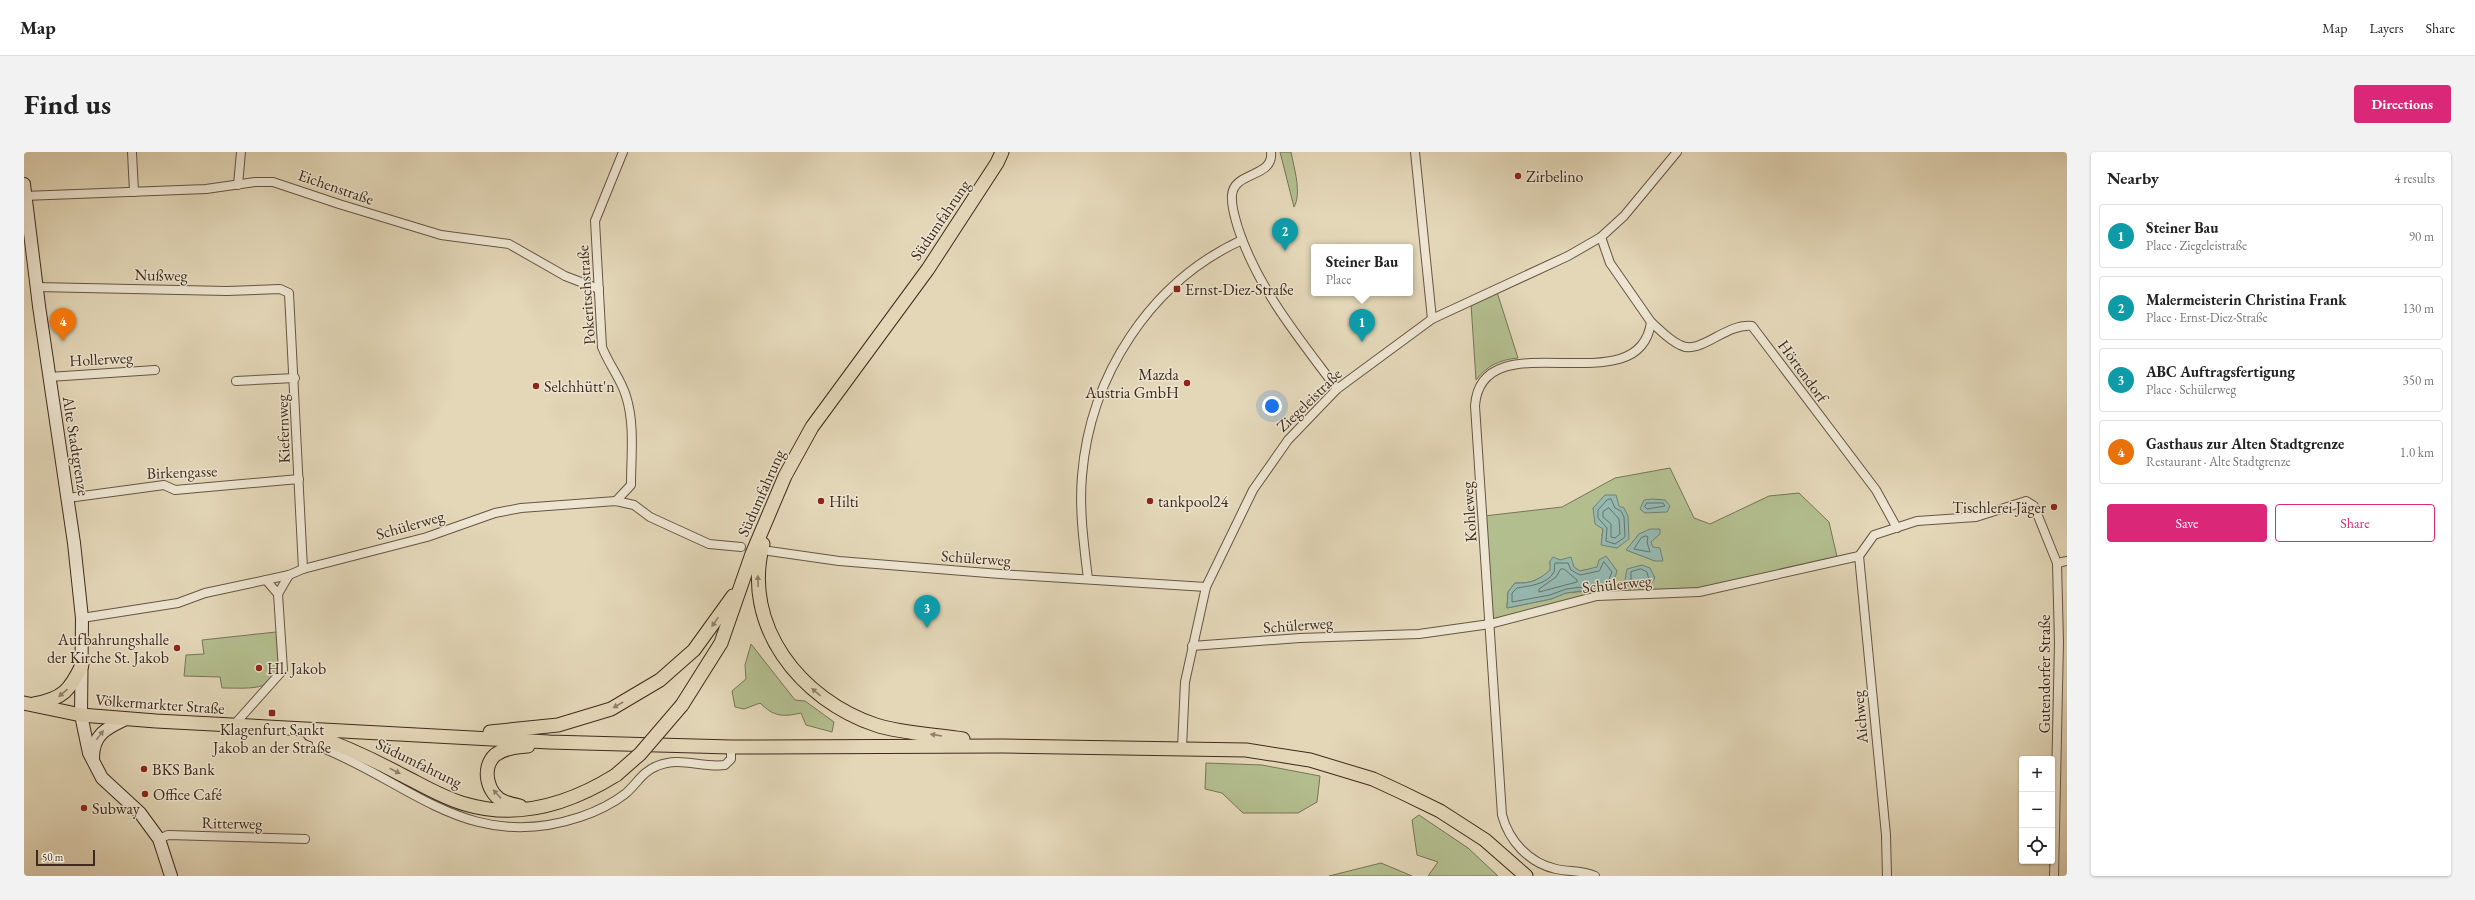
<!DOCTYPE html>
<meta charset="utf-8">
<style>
:root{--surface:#fff;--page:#f2f2f2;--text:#222;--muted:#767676;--line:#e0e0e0;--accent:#db2777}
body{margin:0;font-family:"EB Garamond",serif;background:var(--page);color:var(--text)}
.controls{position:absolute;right:12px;bottom:12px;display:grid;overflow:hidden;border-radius:4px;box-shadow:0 1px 3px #0004}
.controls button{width:36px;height:36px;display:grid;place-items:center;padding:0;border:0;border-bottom:1px solid var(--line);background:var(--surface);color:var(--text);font:20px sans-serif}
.scale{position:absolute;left:12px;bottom:10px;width:59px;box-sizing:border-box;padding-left:4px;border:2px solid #3d2a1c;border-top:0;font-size:11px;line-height:14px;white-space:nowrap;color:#3d2a1c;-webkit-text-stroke:3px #ede5d1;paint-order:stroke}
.you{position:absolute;left:1248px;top:254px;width:14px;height:14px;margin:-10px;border:3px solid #fff;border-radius:50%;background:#1a73e8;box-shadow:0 0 0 6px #1a73e833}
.badge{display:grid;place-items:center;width:26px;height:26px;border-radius:50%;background:var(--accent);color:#fff;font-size:13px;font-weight:700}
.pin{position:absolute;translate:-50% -33px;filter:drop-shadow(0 1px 2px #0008)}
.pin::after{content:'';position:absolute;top:21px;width:14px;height:12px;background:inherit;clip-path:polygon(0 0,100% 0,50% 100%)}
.popup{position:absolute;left:1287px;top:92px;width:102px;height:52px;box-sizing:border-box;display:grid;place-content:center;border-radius:4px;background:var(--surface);filter:drop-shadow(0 1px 3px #0005);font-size:13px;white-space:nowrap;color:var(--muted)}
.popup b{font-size:15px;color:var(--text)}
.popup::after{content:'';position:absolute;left:50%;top:100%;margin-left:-8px;border:8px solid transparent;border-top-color:var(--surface)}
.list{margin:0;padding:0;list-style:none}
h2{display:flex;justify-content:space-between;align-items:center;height:52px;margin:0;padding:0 16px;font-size:17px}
h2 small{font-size:13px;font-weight:400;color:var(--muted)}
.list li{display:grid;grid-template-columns:26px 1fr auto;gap:12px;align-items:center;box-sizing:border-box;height:64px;margin:0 8px 8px;padding:0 8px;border:1px solid var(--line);border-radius:4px}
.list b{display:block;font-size:15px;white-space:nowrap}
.list p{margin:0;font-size:13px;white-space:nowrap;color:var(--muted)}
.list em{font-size:13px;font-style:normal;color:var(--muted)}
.actions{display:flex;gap:8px;padding:12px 16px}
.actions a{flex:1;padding:9px 0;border:1px solid var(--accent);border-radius:4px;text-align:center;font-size:14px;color:var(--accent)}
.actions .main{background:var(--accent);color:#fff}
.icon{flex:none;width:22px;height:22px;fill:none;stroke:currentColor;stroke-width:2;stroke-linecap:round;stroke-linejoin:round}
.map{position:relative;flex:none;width:2043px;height:724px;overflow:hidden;border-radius:4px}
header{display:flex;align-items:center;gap:24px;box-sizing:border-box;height:56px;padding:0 20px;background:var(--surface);border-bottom:1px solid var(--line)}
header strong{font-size:19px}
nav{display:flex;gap:22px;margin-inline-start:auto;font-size:14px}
.intro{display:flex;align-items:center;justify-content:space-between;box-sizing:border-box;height:96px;padding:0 24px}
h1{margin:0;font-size:28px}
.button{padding:10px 18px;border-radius:4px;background:var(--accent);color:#fff;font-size:14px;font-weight:700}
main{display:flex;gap:24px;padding:0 24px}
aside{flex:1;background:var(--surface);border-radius:4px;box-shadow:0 1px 3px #0004}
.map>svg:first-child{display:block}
.green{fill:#b3be8f;stroke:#787456;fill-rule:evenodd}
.water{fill:#95b9b1;stroke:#728075}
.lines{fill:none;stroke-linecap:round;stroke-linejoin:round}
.shore{stroke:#697266;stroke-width:1}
.street-casing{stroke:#665543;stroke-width:10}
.secondary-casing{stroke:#3d2a1c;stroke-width:14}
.primary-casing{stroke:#3d2a1c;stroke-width:15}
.street{stroke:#ede5d1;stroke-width:8}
.secondary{stroke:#ede5d1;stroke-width:12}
.primary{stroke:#e3d7b8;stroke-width:13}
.primary-bridge-casing{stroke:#3d2a1c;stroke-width:15;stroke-linecap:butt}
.primary-bridge{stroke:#e3d7b8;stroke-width:13}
.oneway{fill:#90806a}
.oneway2{fill:#958876}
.poi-dot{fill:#8f2418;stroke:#ede5d1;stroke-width:1.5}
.labels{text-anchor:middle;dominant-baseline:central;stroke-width:3;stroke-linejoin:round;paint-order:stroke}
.poi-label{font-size:16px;fill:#3d2a1c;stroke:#ede5d1;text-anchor:start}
.street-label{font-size:16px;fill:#3d2a1c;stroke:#ede5d1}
</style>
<header>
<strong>Map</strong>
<nav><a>Map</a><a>Layers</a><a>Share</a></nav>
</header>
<div class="intro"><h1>Find us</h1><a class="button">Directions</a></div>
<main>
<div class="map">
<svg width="2043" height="724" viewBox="0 0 2043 724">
<rect width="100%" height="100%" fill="#e3d7b8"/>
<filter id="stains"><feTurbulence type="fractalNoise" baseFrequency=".005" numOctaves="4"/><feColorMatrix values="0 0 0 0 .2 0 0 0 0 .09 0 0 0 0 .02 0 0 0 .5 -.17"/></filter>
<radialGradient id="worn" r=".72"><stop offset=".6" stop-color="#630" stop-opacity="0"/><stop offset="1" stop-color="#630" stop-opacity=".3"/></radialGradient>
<g class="green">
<path d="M1256 0H1267C1270 16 1278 41 1270 55Z"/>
<path d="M1473 140 1494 206C1475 208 1464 213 1452 228L1447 152Z"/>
<path d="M1646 316 1670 366 1686 372 1745 344 1775 341 1805 370 1814 409 1675 440 1573 444 1466 472 1460 364 1538 355 1591 326ZM1577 350 1593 396 1578 384 1579 377 1569 356ZM1615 382H1636L1626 390 1631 409 1603 398ZM1536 408 1556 419 1588 413 1593 419 1574 438 1542 441 1527 447 1483 456 1484 440 1491 431C1506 432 1515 428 1527 418L1526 409Z"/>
<path d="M252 480C256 484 255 495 255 501 258 541 228 536 198 536L196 525 160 524 162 503 180 502 178 488Z"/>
<path d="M727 492 771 548 781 549 810 570 808 580 782 573 777 561C759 565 750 565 736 551L720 557 711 555 708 539 722 527 721 513Z"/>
<path d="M1182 611 1238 613 1296 624 1293 650 1274 661H1219L1198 641 1181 637Z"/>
<path d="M1395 663 1444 696 1474 724H1404L1414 710 1393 703 1388 668Z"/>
<path d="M1357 711 1388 724H1305Z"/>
</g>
<g class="water">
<path d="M1581 343H1592L1595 354 1600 356 1604 364 1605 387 1593 396 1577 393 1579 377 1571 372 1569 356Z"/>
<path d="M1628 347 1641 348 1646 354 1643 360 1621 361 1616 357 1620 348Z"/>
<path d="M1626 377H1636V382L1627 390 1629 395 1636 396 1639 409H1631L1602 398 1615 382Z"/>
<path d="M1582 404 1593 419 1590 429 1586 435 1542 441 1527 447 1483 456 1484 440 1491 431C1506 432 1515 428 1526 418V409L1529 405 1536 408 1547 405 1550 415 1556 419 1573 415 1575 408Z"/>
<path d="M1618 413 1626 416 1631 426 1627 432 1600 433 1603 417Z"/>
</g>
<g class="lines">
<g class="shore">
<path d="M1587 347 1591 356 1597 359 1600 365 1601 385 1591 392 1582 389 1583 376 1574 366V358L1583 348Z"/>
<path d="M1623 351H1639L1641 354 1623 357 1621 355Z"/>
<path d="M1585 356 1595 367 1596 382 1591 386 1587 385V372L1579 365V360Z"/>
<path d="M1622 384 1624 385 1623 390 1626 400 1610 397 1617 386Z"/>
<path d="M1580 410 1588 420 1583 432 1542 437 1526 443 1488 450V441L1493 436C1504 434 1523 433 1530 420 1531 417 1530 414 1531 411H1544L1547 418 1556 423 1575 419Z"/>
<path d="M1537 417H1540L1553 428V430L1515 440V437L1532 425Z"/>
<path d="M1617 417 1623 420 1625 428 1607 429V420Z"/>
</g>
<defs>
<g id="street">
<path d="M108 0 110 40"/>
<path d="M1247 0C1250 26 1210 19 1208 43 1207 55 1211 65 1214 76 1234 137 1275 186 1313 237"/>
<path d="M1391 0 1408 167"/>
<path d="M214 33 217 0"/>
<path d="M0 44 182 37 231 30H249L315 52 417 83 485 92 541 124 575 137"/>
<path d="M12 135 203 139 256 137 265 141 279 417"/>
<path d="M1627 170C1636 178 1645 188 1656 193 1676 204 1701 171 1728 174L1852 338 1873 376"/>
<path d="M25 225 131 218"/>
<path d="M212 229 271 226"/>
<path d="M44 346 140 333 151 338 275 327"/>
<path d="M592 349 607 333C607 304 611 272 602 244 597 227 585 213 578 195L571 69 599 0"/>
<path d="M745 399 815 409 976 422 1182 435"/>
<path d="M1835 404 1862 683 1863 724"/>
<path d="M2033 411 2043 409"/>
<path d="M1064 427C1060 393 1055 358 1058 324 1066 224 1126 130 1218 88"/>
<path d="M242 428 254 442"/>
<path d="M58 466 154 451 181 441 265 423 279 417 403 385 471 361 497 356 592 349 610 353 626 365 685 392 717 395"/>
<path d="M1168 494 1276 486 1395 482 1466 472 1573 444 1675 440 1835 404 1850 383 1893 369 1952 365 2002 349 2010 354 2033 411 2035 490 2030 724"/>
<path d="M209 574 259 518 254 442 265 423"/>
<path d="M291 584 294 594C388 631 445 702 556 665 571 660 588 652 601 642 612 633 619 619 633 614 656 604 677 616 701 613L707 607V595"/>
<path d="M1158 596 1161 530 1182 435 1229 338 1264 288 1313 237 1408 167 1544 104 1577 85 1600 64 1653 0"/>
<path d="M135 687 144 683 281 687"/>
<path d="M1571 724C1558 718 1545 720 1532 717 1505 711 1485 689 1478 663L1451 254C1457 165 1616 256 1627 170L1586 111 1577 85"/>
</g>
<g id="secondary">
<path d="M0 32 15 154 50 391 58 466 57 563 65 601 78 626 116 661 135 687 147 724"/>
<path d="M69 606C69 582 83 576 102 567"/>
</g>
<g id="primary">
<path d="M739 392C717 474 777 548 852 573 875 581 915 583 939 587"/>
<path d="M0 551 57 563 132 569 525 590 707 595 979 594 1222 598 1286 608 1349 627 1377 640 1416 659 1461 688 1502 724"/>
<path d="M10 552C39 547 46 538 58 513"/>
<path d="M658 553 697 491 728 402 761 324 788 275 904 117 973 11 978 0"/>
<path d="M466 580 534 573 587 557 636 528 670 498 709 444"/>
<path d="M286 582C318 593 348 607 378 623 398 633 419 646 441 652 494 668 547 651 592 623"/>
<path d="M496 654C491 653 486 652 481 650 463 643 457 616 471 603 480 596 493 595 504 594"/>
</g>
</defs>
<use href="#street" class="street-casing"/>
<use href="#secondary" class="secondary-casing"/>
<use href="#primary" class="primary-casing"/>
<use href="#street" class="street"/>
<use href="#secondary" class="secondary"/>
<use href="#primary" class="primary"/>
<defs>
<path id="primary-bridge" d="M592 623 616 602 658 553"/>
</defs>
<use href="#primary-bridge" class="primary-bridge-casing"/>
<use href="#primary-bridge" class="primary-bridge"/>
</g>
<defs><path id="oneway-solid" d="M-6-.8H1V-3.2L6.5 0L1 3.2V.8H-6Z"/></defs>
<g class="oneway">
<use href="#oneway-solid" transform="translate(734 429) rotate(-92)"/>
<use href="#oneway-solid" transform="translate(691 470) rotate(125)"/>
<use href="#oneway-solid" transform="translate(792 540) rotate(-139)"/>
<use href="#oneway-solid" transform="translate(39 541) rotate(139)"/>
<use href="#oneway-solid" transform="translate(594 553) rotate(150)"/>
<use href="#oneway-solid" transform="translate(912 583) rotate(-171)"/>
<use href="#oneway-solid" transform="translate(371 619) rotate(27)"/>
<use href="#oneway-solid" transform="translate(473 642) rotate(-133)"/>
</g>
<use class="oneway2" href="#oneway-solid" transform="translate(76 583) rotate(-53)"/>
<g class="poi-dot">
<circle cx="1494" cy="24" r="4"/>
<rect x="1149" y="133" width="8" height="8" rx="2"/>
<circle cx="1163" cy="231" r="4"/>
<circle cx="512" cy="234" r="4"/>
<circle cx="797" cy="349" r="4"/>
<circle cx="1126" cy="349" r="4"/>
<circle cx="2030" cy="355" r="4"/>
<circle cx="153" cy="496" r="4"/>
<circle cx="235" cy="516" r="4"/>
<rect x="244" y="557" width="8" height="8" rx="2"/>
<circle cx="120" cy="617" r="4"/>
<circle cx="121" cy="642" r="4"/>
<circle cx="60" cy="656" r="4"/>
</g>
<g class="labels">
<g class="poi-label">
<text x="1502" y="24">Zirbelino</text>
<text x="1161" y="137">Ernst-Diez-Straße</text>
<text x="1155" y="222" text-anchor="end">Mazda<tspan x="1155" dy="18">Austria GmbH</tspan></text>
<text x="520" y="234">Selchhütt'n</text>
<text x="805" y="349">Hilti</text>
<text x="1134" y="349">tankpool24</text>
<text x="2022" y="355" text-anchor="end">Tischlerei Jäger</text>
<text x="145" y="487" text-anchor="end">Aufbahrungshalle<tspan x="145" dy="18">der Kirche St. Jakob</tspan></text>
<text x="243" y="516">Hl. Jakob</text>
<text x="248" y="577" text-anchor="middle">Klagenfurt Sankt<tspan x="248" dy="18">Jakob an der Straße</tspan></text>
<text x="128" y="617">BKS Bank</text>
<text x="129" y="642">Office Café</text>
<text x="68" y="656">Subway</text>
</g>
<g class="street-label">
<text transform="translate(312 35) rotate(19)">Eichenstraße</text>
<text transform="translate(916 68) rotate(-56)">Südumfahrung</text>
<text transform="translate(137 123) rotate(1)">Nußweg</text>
<text transform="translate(562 143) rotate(-94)">Pokeritschstraße</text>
<text transform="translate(77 207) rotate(-3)">Hollerweg</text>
<text transform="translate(1779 219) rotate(54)">Hörtendorf</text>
<text transform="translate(1285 248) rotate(-44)">Ziegeleistraße</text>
<text transform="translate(259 277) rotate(-92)">Kiefernweg</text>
<text transform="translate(52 294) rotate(81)">Alte Stadtgrenze</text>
<text transform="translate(158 320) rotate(-2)">Birkengasse</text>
<text transform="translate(737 341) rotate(-66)">Südumfahrung</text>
<text transform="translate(1445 360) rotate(-94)">Kohleweg</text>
<text transform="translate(386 373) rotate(-16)">Schülerweg</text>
<text transform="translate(952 406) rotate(4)">Schülerweg</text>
<text transform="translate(1593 432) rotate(-6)">Schülerweg</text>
<text transform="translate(1274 473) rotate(-4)">Schülerweg</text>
<text transform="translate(2020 522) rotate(-90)">Gutendorfer Straße</text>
<text transform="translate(136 552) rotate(4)">Völkermarkter Straße</text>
<text transform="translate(1836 565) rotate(-95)">Aichweg</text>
<text transform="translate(395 611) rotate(26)">Südumfahrung</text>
<text transform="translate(208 671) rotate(1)">Ritterweg</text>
</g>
</g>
<rect width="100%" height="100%" filter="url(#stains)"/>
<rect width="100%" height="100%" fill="url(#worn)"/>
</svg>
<div class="controls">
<button>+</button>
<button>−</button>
<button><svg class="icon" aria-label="locate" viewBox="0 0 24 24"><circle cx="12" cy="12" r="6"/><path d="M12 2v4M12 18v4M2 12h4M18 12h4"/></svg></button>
</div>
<div class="scale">50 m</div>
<div class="you"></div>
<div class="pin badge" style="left:1338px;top:190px;background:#0f9aa8">1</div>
<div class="popup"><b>Steiner Bau</b>Place</div>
<div class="pin badge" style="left:1261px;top:99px;background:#0f9aa8">2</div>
<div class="pin badge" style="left:903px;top:476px;background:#0f9aa8">3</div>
<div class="pin badge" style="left:39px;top:189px;background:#e8710a">4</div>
</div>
<aside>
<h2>Nearby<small>4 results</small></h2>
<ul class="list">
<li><span class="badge" style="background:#0f9aa8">1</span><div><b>Steiner Bau</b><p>Place · Ziegeleistraße</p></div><em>90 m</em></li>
<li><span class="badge" style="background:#0f9aa8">2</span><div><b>Malermeisterin Christina Frank</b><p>Place · Ernst-Diez-Straße</p></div><em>130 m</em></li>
<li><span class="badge" style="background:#0f9aa8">3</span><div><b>ABC Auftragsfertigung</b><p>Place · Schülerweg</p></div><em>350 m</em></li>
<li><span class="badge" style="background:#e8710a">4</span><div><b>Gasthaus zur Alten Stadtgrenze</b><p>Restaurant · Alte Stadtgrenze</p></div><em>1.0 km</em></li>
</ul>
<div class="actions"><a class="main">Save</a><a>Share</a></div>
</aside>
</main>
